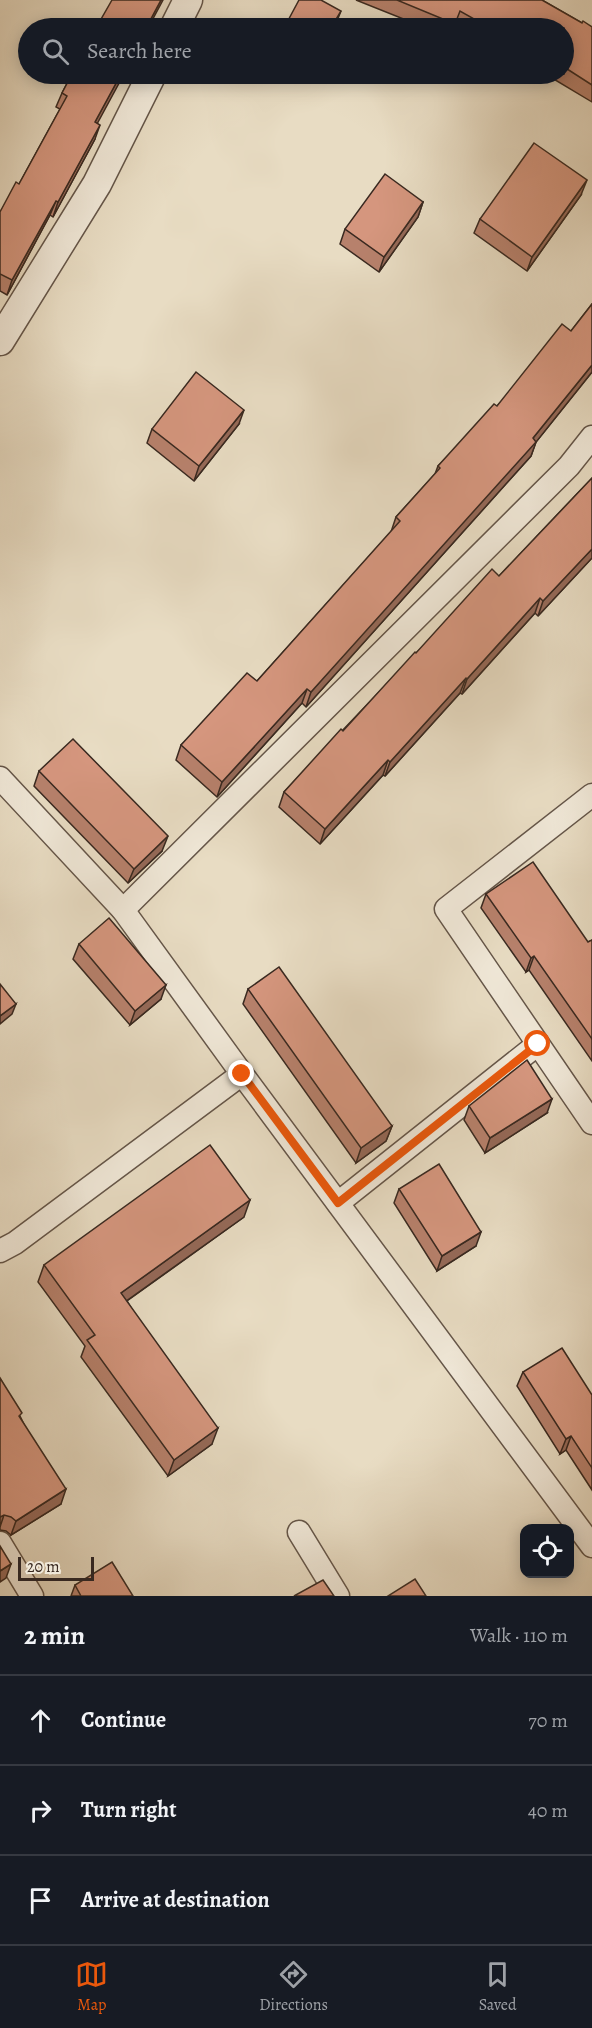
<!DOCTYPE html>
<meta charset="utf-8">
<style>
:root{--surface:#171b24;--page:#20242c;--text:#f1f3f6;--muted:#9ea1a6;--line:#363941;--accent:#ea580c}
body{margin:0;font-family:Alegreya,serif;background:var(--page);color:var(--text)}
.controls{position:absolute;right:18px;bottom:18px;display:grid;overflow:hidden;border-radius:12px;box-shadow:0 3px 15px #0003}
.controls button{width:54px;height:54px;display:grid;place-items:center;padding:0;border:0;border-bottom:2px solid var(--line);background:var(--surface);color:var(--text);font:30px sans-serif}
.scale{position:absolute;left:18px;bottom:15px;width:76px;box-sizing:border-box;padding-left:6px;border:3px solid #392920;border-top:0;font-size:16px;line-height:21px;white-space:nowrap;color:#392920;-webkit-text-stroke:4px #f0e8d8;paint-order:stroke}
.stop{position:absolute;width:18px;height:18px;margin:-14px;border:4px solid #ea580c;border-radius:50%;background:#fff}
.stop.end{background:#ea580c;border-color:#fff;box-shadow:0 2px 6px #0008}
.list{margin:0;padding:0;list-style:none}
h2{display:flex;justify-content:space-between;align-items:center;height:78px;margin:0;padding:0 24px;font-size:26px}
h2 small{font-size:20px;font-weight:400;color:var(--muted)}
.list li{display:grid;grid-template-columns:39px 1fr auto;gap:18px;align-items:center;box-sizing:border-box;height:90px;padding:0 24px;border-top:2px solid var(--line)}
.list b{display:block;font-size:22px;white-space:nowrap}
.list em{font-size:20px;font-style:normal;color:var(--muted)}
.icon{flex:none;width:33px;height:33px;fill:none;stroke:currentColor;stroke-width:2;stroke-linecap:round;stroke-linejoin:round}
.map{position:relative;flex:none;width:592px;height:1596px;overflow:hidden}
.search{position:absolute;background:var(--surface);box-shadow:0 3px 15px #0003;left:18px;right:18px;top:18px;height:66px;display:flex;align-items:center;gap:15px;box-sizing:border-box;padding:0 21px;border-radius:33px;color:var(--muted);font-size:22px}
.sheet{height:348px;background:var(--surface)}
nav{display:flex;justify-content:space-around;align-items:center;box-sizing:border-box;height:84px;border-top:2px solid var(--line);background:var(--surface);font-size:16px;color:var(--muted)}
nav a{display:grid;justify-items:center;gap:3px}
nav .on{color:var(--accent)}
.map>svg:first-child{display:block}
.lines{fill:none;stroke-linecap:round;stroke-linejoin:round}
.minor-casing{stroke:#655649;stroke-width:25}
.tertiary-casing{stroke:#655649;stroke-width:31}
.minor{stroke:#f0e8d8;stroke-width:22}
.tertiary{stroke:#f0e8d8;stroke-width:28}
.wall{fill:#b7816c;stroke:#392920;stroke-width:1.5}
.shaded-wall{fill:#956958;stroke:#392920;stroke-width:1.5}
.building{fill:#d5967e;stroke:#392920;stroke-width:1.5}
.route{stroke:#ea580c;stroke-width:8}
</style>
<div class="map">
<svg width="592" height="1596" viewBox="0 0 592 1596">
<rect width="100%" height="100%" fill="#e8dcc3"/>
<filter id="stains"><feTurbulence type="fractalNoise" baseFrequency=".00333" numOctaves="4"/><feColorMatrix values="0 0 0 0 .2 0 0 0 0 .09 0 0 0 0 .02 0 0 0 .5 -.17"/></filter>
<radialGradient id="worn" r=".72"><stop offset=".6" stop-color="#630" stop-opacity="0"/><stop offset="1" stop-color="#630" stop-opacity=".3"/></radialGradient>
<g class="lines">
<defs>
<g id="minor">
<path d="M0 778 123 910 242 1074 592 1546"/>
<path d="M592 795 446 909 592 1123"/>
<path d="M123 910 569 466 592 437"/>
<path d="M338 1203 538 1044"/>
<path d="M0 1251 15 1243 242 1074"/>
<path d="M299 1532 338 1596"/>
<path d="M0 1543 32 1596"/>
</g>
<g id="tertiary">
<path d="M174 28 188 0"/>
<path d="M0 341 97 184 152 74"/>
</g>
</defs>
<use href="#minor" class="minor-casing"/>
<use href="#tertiary" class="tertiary-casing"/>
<use href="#minor" class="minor"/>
<use href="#tertiary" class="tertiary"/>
</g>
<g class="wall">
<path d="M356 0H542L582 23 592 27V102L547 75 545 77 539 74H564V28H460L455 26 454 28H426Z"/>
<path d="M72 74 97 123 95 139 53 217 50 215 7 295 0 291V212L19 184 60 109 56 107 62 93Z"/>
<path d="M581 195 527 271 474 233 480 219Z"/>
<path d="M423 202 418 217 379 272 340 244 345 229Z"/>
<path d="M592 304V372L536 442 531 456 306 707 302 703 217 797 176 760 181 745 257 681 391 532 396 517 435 474 438 466 571 331Z"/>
<path d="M239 424 194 481 147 443 152 429Z"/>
<path d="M592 478V558L538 616 535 613 462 694 460 693 385 776 383 775 320 844 279 807 284 792 416 653 499 576Z"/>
<path d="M39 771 162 851 128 883 34 786Z"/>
<path d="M486 894 588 942 592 940V1061L529 970 526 972 481 908Z"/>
<path d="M79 944 161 999 130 1025 73 959Z"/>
<path d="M248 989 392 1126 386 1141 356 1163 243 1004Z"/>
<path d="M469 1106 547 1113 485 1153 464 1120Z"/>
<path d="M399 1189 476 1246 437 1271 394 1203Z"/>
<path d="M244 1217 127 1301 212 1444 168 1476 81 1357 85 1346 38 1282 44 1265Z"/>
<path d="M523 1372 592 1395V1490L566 1450 560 1454 517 1386Z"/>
<path d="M0 1378 21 1418 61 1504 11 1535 6 1531 0 1530Z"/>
<path d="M75 1585 133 1596H71Z"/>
</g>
<g class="shaded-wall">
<path d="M161 0H163L148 28H146Z"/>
<path d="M341 11 337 21 333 28H331Z"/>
<path d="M121 74H124L90 137 95 122Z"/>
<path d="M100 125 95 139 53 217 58 202Z"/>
<path d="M587 180 581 195 527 271 532 257Z"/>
<path d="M56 201 50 215 7 295 12 280Z"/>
<path d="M423 202 418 217 379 272 384 257Z"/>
<path d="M592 365V372L536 442 531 456 306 707 311 692 533 438Z"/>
<path d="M244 410 239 424 194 481 199 466Z"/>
<path d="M592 549V558L538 616 543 601Z"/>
<path d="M540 598 535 613 462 694 467 679Z"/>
<path d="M466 678 460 693 385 776 390 762Z"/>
<path d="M307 689 302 703 217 797 222 782Z"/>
<path d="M388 760 383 775 320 844 325 829Z"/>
<path d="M168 836 162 851 128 883 134 869Z"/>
<path d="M534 956 529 970 526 972 531 958Z"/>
<path d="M166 985 161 999 130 1025 135 1011Z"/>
<path d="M16 1004 12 1014 0 1024V1016Z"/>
<path d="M552 1099 547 1113 485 1153 490 1138Z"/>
<path d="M392 1126 386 1141 356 1163 361 1148Z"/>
<path d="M250 1200 244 1217 115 1309 121 1293Z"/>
<path d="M481 1232 476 1246 437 1271 442 1256Z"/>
<path d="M218 1428 212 1444 168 1476 174 1460Z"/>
<path d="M571 1436 566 1450 560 1454 566 1439Z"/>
<path d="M66 1489 61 1504 11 1535 16 1521Z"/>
<path d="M4 1515 0 1527V1517Z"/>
<path d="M11 1564 6 1578 0 1582V1571Z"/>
</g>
<g class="building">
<path d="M112 0H161L146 28H96Z"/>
<path d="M299 0H321L341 11 331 28H284Z"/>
<path d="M397 0H542L582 23 583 21 592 27V85L564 67V28H490L460 11 455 24Z"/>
<path d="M72 74H121L95 122 100 125 58 202 56 201 12 280 0 274V212L16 182 19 184 67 96 62 93Z"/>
<path d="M534 143 587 180 532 257 480 219Z"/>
<path d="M385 174 423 202 384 257 345 229Z"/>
<path d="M592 304V365L533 438 536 442 311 692 307 689 222 782 181 745 247 673 257 681 400 521 396 517 440 468 438 466 494 404 497 406 562 324 571 331Z"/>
<path d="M196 372 244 410 199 466 152 429Z"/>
<path d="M592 478V549L543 601 540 598 467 679 466 678 390 762 388 760 325 829 284 792 341 729 343 731 415 652 416 653 492 569 499 576Z"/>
<path d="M73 739 168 836 134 869 39 771Z"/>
<path d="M533 862 588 942 592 940V1039L534 956 531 958 486 894Z"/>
<path d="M109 918 166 985 135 1011 79 944Z"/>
<path d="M279 967 392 1126 361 1148 248 989Z"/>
<path d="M0 984 16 1004 0 1016Z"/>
<path d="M527 1060 552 1099 490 1138 469 1106Z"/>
<path d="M210 1145 250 1200 121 1293 218 1428 174 1460 87 1340 95 1335 44 1265Z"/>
<path d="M439 1164 481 1232 442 1256 399 1189Z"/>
<path d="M562 1348 592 1395V1468L571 1436 566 1439 523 1372Z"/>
<path d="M0 1378 22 1413 19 1416 66 1489 16 1521 11 1517 4 1515 0 1517Z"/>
<path d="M0 1546 11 1564 0 1571Z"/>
<path d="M112 1562 133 1596H81L75 1585Z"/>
<path d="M415 1579 426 1596H388Z"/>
<path d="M323 1580 334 1596H294Z"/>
</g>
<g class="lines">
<path class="route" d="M242 1074 338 1203 538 1044"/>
</g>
<rect width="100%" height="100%" filter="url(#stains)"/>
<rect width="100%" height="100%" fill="url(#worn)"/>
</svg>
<div class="controls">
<button><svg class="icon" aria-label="locate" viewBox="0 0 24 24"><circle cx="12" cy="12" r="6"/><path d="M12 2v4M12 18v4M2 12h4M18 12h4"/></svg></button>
</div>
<div class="scale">20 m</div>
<div class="stop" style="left:538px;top:1044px"></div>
<div class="stop end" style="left:242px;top:1074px"></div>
<div class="search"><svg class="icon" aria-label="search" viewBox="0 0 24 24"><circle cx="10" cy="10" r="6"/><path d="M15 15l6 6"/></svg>Search here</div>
</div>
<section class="sheet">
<h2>2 min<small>Walk · 110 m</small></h2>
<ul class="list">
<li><svg class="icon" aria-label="ahead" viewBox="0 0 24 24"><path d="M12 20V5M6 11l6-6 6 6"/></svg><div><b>Continue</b></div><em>70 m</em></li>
<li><svg class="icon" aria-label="right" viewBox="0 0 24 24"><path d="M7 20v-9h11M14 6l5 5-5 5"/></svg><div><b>Turn right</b></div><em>40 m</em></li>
<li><svg class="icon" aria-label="arrive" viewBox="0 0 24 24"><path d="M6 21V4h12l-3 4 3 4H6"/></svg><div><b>Arrive at destination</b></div></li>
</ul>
</section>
<nav>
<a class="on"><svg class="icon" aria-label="map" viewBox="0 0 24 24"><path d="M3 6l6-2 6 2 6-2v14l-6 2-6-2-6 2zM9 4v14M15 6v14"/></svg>Map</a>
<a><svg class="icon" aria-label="directions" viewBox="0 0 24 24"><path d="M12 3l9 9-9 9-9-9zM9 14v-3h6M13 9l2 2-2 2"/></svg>Directions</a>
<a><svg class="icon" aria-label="saved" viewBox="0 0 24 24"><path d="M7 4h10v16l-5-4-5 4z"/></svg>Saved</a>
</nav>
